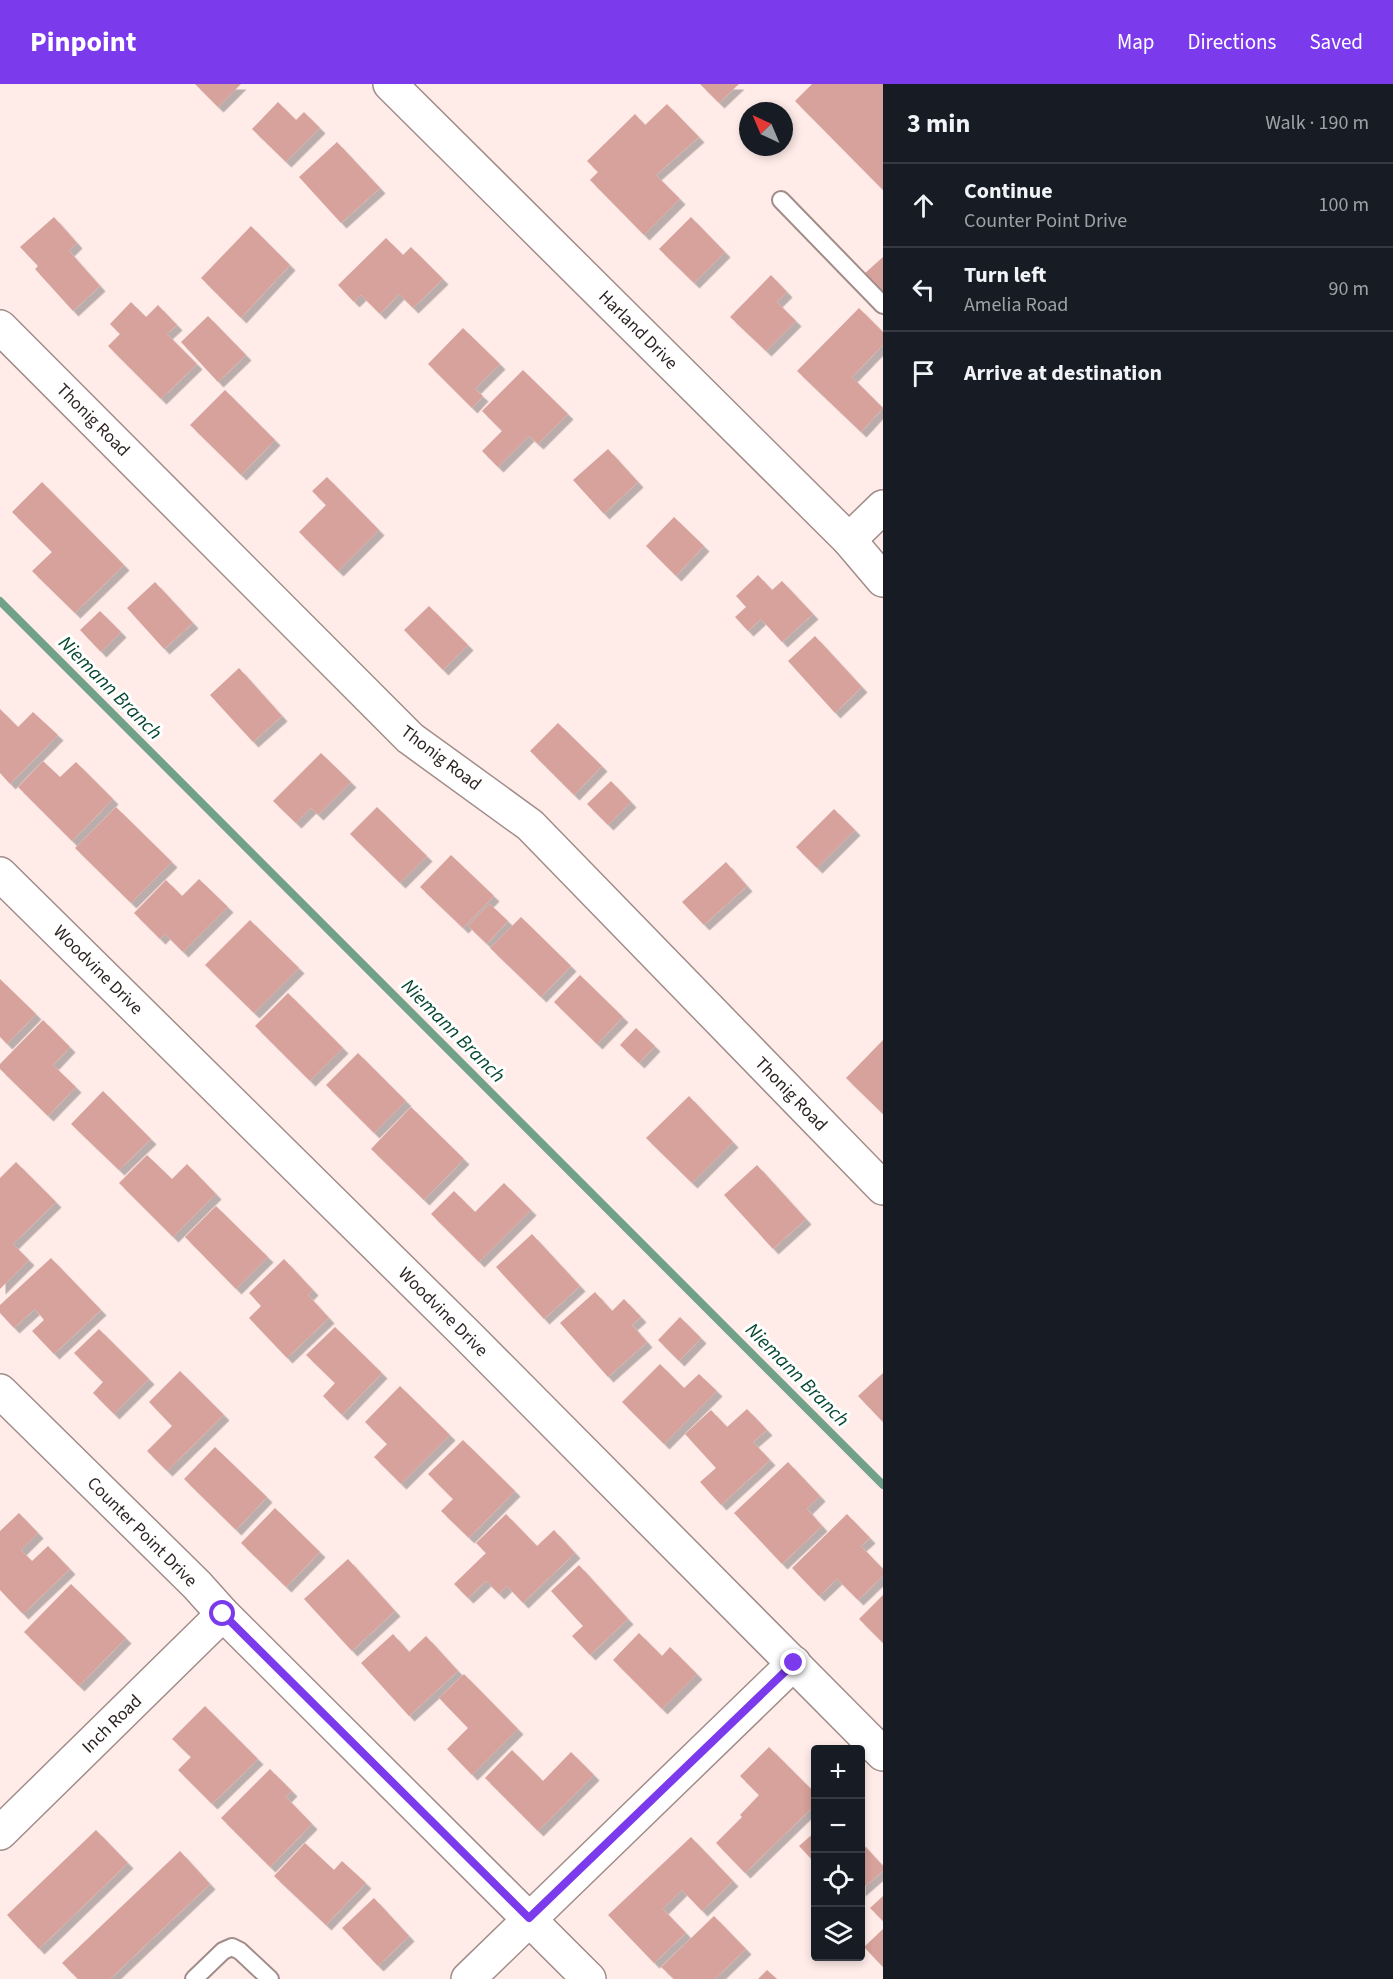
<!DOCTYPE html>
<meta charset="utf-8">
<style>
:root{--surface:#171b24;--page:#242831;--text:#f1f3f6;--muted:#9ea1a6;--line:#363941;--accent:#7c3aed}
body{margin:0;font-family:"Source Sans 3",sans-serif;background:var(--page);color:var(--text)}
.controls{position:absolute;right:18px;bottom:18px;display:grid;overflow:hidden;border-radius:6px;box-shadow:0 3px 9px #0003}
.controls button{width:54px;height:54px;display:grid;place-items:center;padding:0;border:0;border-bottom:2px solid var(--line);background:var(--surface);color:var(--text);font:30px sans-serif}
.compass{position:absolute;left:739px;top:18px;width:54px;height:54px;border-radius:50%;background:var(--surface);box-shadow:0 3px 9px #0003;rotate:316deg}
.stop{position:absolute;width:18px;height:18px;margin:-14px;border:4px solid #7c3aed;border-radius:50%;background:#fff}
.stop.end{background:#7c3aed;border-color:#fff;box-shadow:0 2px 6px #0008}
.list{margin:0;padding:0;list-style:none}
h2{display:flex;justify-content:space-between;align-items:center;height:78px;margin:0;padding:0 24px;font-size:26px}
h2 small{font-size:20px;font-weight:400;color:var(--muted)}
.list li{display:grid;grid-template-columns:39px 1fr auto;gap:18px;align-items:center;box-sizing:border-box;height:84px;padding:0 24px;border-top:2px solid var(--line)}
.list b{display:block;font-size:22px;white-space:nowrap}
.list p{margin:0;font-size:20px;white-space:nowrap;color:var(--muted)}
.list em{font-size:20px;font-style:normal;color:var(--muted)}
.icon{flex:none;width:33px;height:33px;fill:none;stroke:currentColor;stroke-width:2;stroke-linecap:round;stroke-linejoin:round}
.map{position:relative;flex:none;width:883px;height:1895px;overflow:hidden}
header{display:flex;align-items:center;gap:36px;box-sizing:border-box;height:84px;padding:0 30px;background:var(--accent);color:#fff}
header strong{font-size:28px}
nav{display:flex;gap:33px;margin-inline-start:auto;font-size:21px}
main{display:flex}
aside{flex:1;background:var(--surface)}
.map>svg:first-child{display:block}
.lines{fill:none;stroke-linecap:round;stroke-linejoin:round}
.stream{stroke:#71a189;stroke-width:8}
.building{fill:#d6a29b;filter:url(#shadow)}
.service-casing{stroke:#a18c89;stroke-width:20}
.minor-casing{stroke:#a18c89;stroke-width:36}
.service{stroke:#fff;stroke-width:16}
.minor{stroke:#fff;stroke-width:33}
.route{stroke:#7c3aed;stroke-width:8}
.labels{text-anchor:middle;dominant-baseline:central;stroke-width:6;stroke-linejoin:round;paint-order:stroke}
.street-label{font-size:18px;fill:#2e2524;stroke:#fff}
.water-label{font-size:20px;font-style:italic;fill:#04472f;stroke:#fff}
</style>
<header>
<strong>Pinpoint</strong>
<nav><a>Map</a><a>Directions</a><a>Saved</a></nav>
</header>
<main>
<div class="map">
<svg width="883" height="1895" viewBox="0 0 883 1895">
<defs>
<filter id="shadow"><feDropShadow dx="5.5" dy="5.5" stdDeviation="0" flood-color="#0004"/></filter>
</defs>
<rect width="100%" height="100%" fill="#ffece9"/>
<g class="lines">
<path class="stream" d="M0 517 883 1401"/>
</g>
<g class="building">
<path d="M195 0H241L218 23Z"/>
<path d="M700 0H739L719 19Z"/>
<path d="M812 0H883V106L795 17Z"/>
<path d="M278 18 296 36 304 28 320 44 286 78 252 45Z"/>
<path d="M667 20 699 53 656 91 680 115 644 151 590 96 598 88 587 77 635 30 645 41Z"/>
<path d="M337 58 380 104 341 139 299 93Z"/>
<path d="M54 133 77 159 69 167 100 202 73 227 35 185 38 182 20 163Z"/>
<path d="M691 133 725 168 694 199 659 165Z"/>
<path d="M251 142 290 181 241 234 201 194Z"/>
<path d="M386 154 403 171 411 163 443 195 413 224 399 210 380 230 361 211 354 218 338 201Z"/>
<path d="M883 173V211L864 190Z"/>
<path d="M771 191 787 208 777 218 796 237 766 267 730 233Z"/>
<path d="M131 218 146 233 158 221 177 241 167 250 197 280 161 315 108 262 120 250 110 240Z"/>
<path d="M859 224 883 248V261L852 293 883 324 861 348 797 287Z"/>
<path d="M208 232 246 271 218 298 181 258Z"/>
<path d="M463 244 500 280 475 305 483 312 472 324 428 280Z"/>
<path d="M523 286 568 330 538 360 529 352 498 383 482 367 502 347 482 327Z"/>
<path d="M225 306 275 356 241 391 190 341Z"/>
<path d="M608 365 638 398 604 430 573 396Z"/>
<path d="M327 393 379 446 338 487 299 448 326 421 312 407Z"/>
<path d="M42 398 124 481 75 529 32 487 52 468 12 428Z"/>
<path d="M674 433 704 462 676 492 646 462Z"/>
<path d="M758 491 772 506 782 497 813 530 782 558 761 535 748 547 735 533 746 523 736 512Z"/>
<path d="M155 498 193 539 164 565 127 524Z"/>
<path d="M429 522 468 561 443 586 404 546Z"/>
<path d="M100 527 121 548 101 568 80 546Z"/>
<path d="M815 552 862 603 835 629 788 577Z"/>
<path d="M239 584 282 632 253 658 210 611Z"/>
<path d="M0 625 18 643 33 628 58 651 10 700 0 689Z"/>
<path d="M558 639 602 682 574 711 530 667Z"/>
<path d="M321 669 351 698 318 731 311 724 296 739 273 717Z"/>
<path d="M43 677 60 693 76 678 113 715 72 757 18 703Z"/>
<path d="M611 697 631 718 608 741 587 720Z"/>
<path d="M116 723 172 778 131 819 75 764Z"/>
<path d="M377 723 427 772 400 799 350 750Z"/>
<path d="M834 725 855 746 817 784 796 763Z"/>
<path d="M451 771 494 812 463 844 420 803Z"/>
<path d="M726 778 747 802 704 841 682 818Z"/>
<path d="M199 795 228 823 183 868 165 850 160 855 134 829 166 796 182 812Z"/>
<path d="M490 820 508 837 487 860 468 842Z"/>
<path d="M521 833 571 882 541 913 490 864Z"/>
<path d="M250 836 299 884 254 929 205 881Z"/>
<path d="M580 891 623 933 597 960 554 918Z"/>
<path d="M0 895 36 930 7 960 0 953Z"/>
<path d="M288 909 343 964 310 997 255 942Z"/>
<path d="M43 936 70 963 53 981 76 1003 48 1032 0 985V980Z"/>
<path d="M636 944 655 962 639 979 620 961Z"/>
<path d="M883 956V1030L846 994Z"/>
<path d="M358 969 406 1017 374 1049 326 1001Z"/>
<path d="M103 1007 151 1055 119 1086 71 1040Z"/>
<path d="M689 1012 733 1058 692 1099 646 1054Z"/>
<path d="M411 1023 464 1075 424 1116 371 1065Z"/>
<path d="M147 1071 172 1095 187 1080 216 1110 173 1153 119 1099Z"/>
<path d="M16 1078 56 1118 13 1160 29 1176 0 1205V1094Z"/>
<path d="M757 1081 806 1135 773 1165 724 1111Z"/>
<path d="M504 1099 531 1126 479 1178 431 1130 454 1107 475 1128Z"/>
<path d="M216 1122 268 1173 236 1205 185 1153Z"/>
<path d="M532 1150 580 1202 544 1235 496 1183Z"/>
<path d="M51 1174 101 1226 54 1270 32 1247 44 1236 35 1225 14 1244 0 1229V1221Z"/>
<path d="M284 1175 313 1206 308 1211 329 1234 287 1274 249 1234 261 1222 249 1209Z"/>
<path d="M595 1208 612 1227 624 1215 641 1233 632 1241 647 1258 608 1293 560 1239Z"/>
<path d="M680 1233 701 1254 679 1277 658 1256Z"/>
<path d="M335 1243 382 1289 342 1331 323 1312 335 1299 306 1271Z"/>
<path d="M99 1245 149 1295 114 1330 93 1309 103 1298 74 1269Z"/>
<path d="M660 1280 684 1304 699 1290 717 1307 664 1360 622 1318Z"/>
<path d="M180 1287 224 1331 167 1387 147 1367 172 1342 149 1318Z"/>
<path d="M883 1289V1338L858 1312Z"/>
<path d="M400 1302 450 1351 401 1400 374 1373 387 1360 365 1338Z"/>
<path d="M747 1325 767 1346 753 1358 770 1376 721 1421 700 1398 716 1384 685 1350 711 1326 727 1343Z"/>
<path d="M463 1356 515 1407 469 1454 441 1427 453 1415 428 1390Z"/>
<path d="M215 1363 267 1413 236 1446 184 1395Z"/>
<path d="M788 1378 820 1412 807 1425 822 1442 782 1480 734 1429Z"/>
<path d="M275 1424 320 1468 286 1503 241 1459Z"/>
<path d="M19 1429 38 1449 21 1466 32 1477 48 1462 70 1485 23 1530 0 1506V1447Z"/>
<path d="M506 1430 537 1462 554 1446 575 1469 523 1519 507 1502 499 1510 486 1497 468 1514 454 1500 486 1469 476 1459Z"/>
<path d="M847 1430 870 1454 861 1462 883 1485V1492L858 1516 837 1495 819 1512 792 1484Z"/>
<path d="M348 1475 395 1527 352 1567 304 1515Z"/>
<path d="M579 1481 628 1535 590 1571 572 1552 583 1542 551 1507Z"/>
<path d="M71 1500 126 1554 79 1602 24 1548Z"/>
<path d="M883 1511V1559L859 1535Z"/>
<path d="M639 1549 662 1572 670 1563 697 1590 662 1625 613 1576Z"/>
<path d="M393 1550 409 1568 426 1552 458 1587 409 1632 361 1579Z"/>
<path d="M464 1590 518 1645 472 1691 447 1665 468 1644 439 1614Z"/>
<path d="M205 1622 258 1675 212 1720 178 1686 191 1673 172 1655Z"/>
<path d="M769 1663 816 1710V1720L745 1789 716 1759 742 1733 740 1731 759 1711 740 1692Z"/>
<path d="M512 1666 543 1697 571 1668 594 1691 538 1747 485 1694Z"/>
<path d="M270 1685 292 1707 286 1713 312 1740 270 1783 221 1734Z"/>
<path d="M96 1746 128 1779 39 1865 7 1831Z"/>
<path d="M816 1747V1780L799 1762Z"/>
<path d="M691 1753 733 1797 702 1827 682 1806 663 1825 686 1849 654 1879 608 1831Z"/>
<path d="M860 1757 883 1782V1787L860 1807Z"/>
<path d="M305 1759 334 1786 342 1777 366 1799 326 1841 274 1792Z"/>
<path d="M180 1767 210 1800 110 1895H78L62 1879Z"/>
<path d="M883 1812V1837L870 1824Z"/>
<path d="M374 1814 409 1852 378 1882 342 1844Z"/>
<path d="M714 1832 746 1865 715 1895H674L661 1883Z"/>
<path d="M883 1845V1883L864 1863Z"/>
<path d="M767 1886 777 1895H758Z"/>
</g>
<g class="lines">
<defs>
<g id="service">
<path d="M781 116 883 221"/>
<path d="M194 1895 223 1867 232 1863 240 1867 270 1895"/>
</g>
<g id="minor">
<path d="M390 0 849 456 883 496"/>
<path d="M0 243 410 654 530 741 883 1104"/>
<path d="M849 456 883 423"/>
<path d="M0 790 469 1253 883 1670"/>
<path d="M0 1307 197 1501 223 1530 589 1895"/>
<path d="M0 1749 223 1530"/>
<path d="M468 1895 794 1579"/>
</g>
</defs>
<use href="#service" class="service-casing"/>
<use href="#minor" class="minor-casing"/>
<use href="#service" class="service"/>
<use href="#minor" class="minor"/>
</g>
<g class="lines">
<path class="route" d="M223 1530 529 1834 794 1579"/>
</g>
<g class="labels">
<g class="street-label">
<text transform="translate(638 246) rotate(45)">Harland Drive</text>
<text transform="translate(93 336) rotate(45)">Thonig Road</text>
<text transform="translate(441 674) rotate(37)">Thonig Road</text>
<text transform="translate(98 886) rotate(45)">Woodvine Drive</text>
<text transform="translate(791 1010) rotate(46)">Thonig Road</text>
<text transform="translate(443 1228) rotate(45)">Woodvine Drive</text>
<text transform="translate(142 1448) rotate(45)">Counter Point Drive</text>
<text transform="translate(112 1640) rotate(-44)">Inch Road</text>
</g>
<g class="water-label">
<text transform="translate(110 604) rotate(45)">Niemann Branch</text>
<text transform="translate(453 947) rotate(45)">Niemann Branch</text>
<text transform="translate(797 1291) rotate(45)">Niemann Branch</text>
</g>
</g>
</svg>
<div class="controls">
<button>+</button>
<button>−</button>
<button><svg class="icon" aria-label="locate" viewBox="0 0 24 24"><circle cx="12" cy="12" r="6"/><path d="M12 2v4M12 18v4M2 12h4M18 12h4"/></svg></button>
<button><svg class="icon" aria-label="layers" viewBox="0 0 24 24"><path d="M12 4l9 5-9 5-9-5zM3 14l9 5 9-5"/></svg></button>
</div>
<svg class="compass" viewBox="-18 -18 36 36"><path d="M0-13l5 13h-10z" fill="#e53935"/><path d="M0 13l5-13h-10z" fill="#9ea1a6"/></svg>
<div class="stop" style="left:223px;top:1530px"></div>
<div class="stop end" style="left:794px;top:1579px"></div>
</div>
<aside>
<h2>3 min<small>Walk · 190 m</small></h2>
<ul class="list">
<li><svg class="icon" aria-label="ahead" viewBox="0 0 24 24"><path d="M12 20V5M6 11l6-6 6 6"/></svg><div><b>Continue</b><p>Counter Point Drive</p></div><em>100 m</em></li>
<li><svg class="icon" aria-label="left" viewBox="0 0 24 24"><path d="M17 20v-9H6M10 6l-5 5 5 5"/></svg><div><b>Turn left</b><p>Amelia Road</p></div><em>90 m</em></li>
<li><svg class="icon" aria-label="arrive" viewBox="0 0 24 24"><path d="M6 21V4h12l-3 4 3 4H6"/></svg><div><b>Arrive at destination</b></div></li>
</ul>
</aside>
</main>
